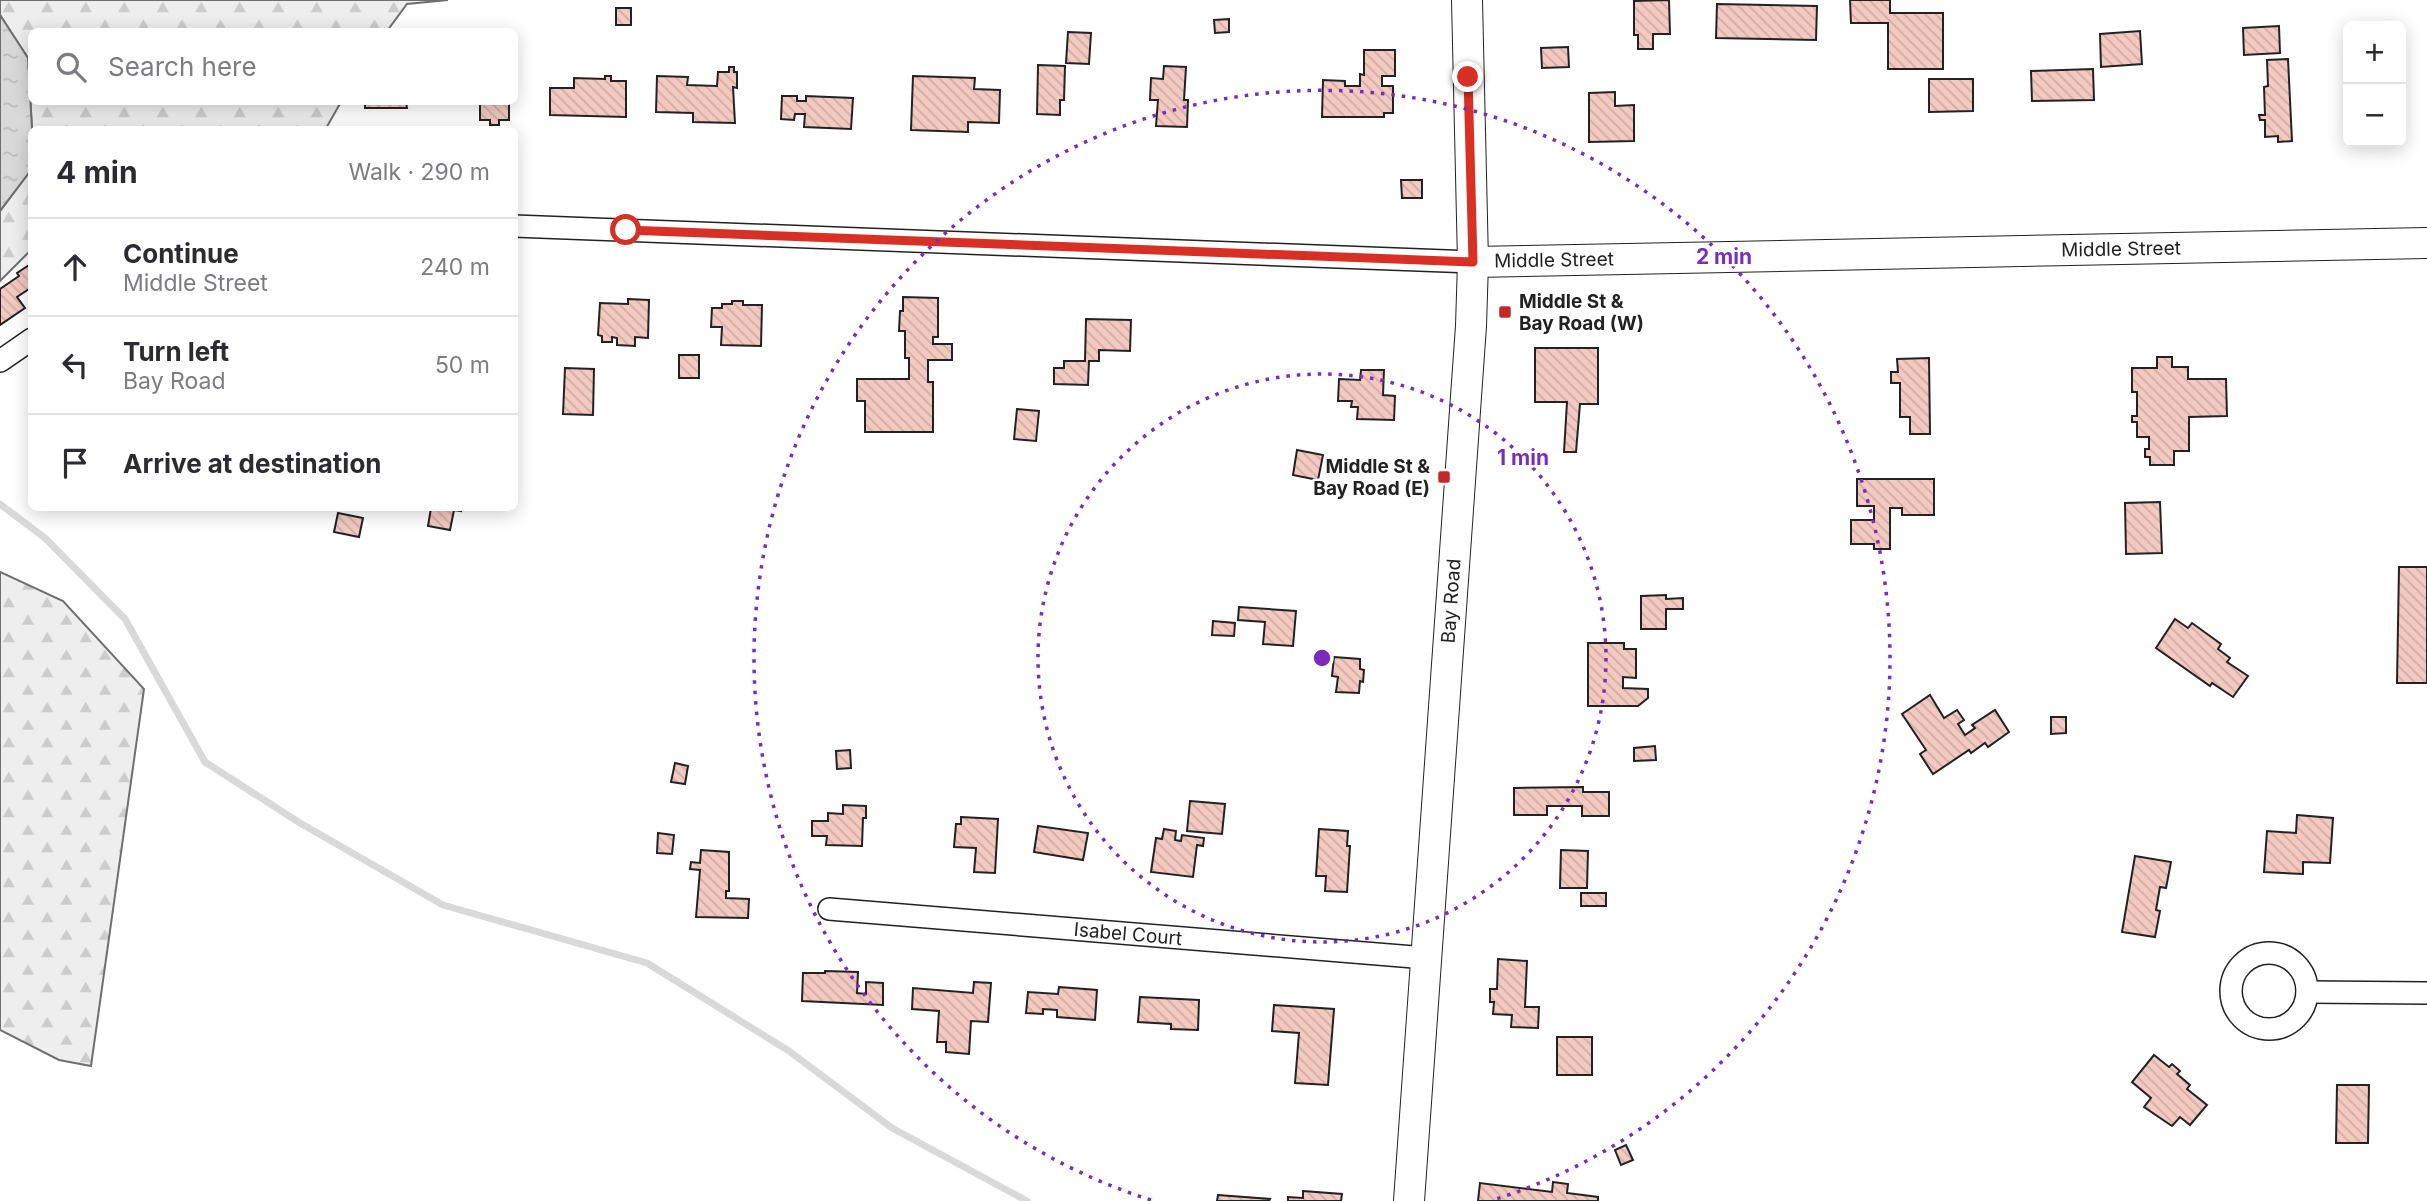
<!DOCTYPE html>
<meta charset="utf-8">
<style>
:root{--surface:#fff;--page:#f7f7f7;--text:#2b2b33;--muted:#7c7c81;--line:#e1e1e2}
body{margin:0;font-family:Inter,sans-serif;background:var(--page);color:var(--text)}
.controls{position:absolute;right:21px;top:21px;display:grid;overflow:hidden;border-radius:10px;box-shadow:0 4px 18px #0003}
.controls button{width:63px;height:63px;display:grid;place-items:center;padding:0;border:0;border-bottom:2px solid var(--line);background:var(--surface);color:var(--text);font:35px sans-serif}
.stop{position:absolute;width:21px;height:21px;margin:-16px;border:5px solid #d93025;border-radius:50%;background:#fff}
.stop.end{background:#d93025;border-color:#fff;box-shadow:0 2px 7px #0008}
.list{margin:0;padding:0;list-style:none}
h2{display:flex;justify-content:space-between;align-items:center;height:91px;margin:0;padding:0 28px;font-size:30px}
h2 small{font-size:23px;font-weight:400;color:var(--muted)}
.list li{display:grid;grid-template-columns:46px 1fr auto;gap:21px;align-items:center;box-sizing:border-box;height:98px;padding:0 28px;border-top:2px solid var(--line)}
.list b{display:block;font-size:26px;white-space:nowrap}
.list p{margin:0;font-size:23px;white-space:nowrap;color:var(--muted)}
.list em{font-size:23px;font-style:normal;color:var(--muted)}
.icon{flex:none;width:38px;height:38px;fill:none;stroke:currentColor;stroke-width:2;stroke-linecap:round;stroke-linejoin:round}
.map{position:relative;flex:none;width:2427px;height:1201px;overflow:hidden}
.search{position:absolute;background:var(--surface);box-shadow:0 4px 18px #0003;left:28px;top:28px;width:490px;height:77px;display:flex;align-items:center;gap:18px;box-sizing:border-box;padding:0 24px;border-radius:10px;color:var(--muted);font-size:26px}
.panel{position:absolute;background:var(--surface);box-shadow:0 4px 18px #0003;left:28px;top:126px;width:490px;height:385px;border-radius:10px}
.map>svg:first-child{display:block}
.forest{fill:url(#forest-firs);stroke:#6f6f6f;stroke-width:2}
.water{fill:url(#water-ripples);stroke:#6f6f6f;stroke-width:2}
.lines{fill:none;stroke-linecap:round;stroke-linejoin:round}
.stream{stroke:#d9d9d9;stroke-width:7}
.building{fill:url(#building-back-hatch);stroke:#222;stroke-width:2}
.minor-casing{stroke:#222;stroke-width:24}
.secondary-casing{stroke:#222;stroke-width:32}
.minor{stroke:#fff;stroke-width:21}
.secondary{stroke:#fff;stroke-width:30}
.route{stroke:#d93025;stroke-width:9}
.ring{fill:none;stroke:#7b2cbf;stroke-width:3.5;stroke-dasharray:3.5 7}
.poi-dot{fill:#c62828;stroke:#fff;stroke-width:2.5}
.labels{text-anchor:middle;dominant-baseline:central;stroke-width:5;stroke-linejoin:round;paint-order:stroke}
.street-label{font-size:19px;fill:#222;stroke:#fff}
.poi-label{font-size:19px;font-weight:bold;fill:#222;stroke:#fff;text-anchor:start}
.centre{fill:#7b2cbf;stroke:#fff;stroke-width:3.5}
.ring-label{font-size:21px;text-anchor:middle;font-weight:bold;fill:#7b2cbf;stroke:#fff;stroke-width:5;stroke-linejoin:round;paint-order:stroke}
</style>
<div class="map">
<svg width="2427" height="1201" viewBox="0 0 2427 1201">
<defs>
<pattern id="forest-firs" width="22" height="20" patternUnits="userSpaceOnUse" patternTransform="scale(1.75)"><rect width="22" height="20" fill="#eee"/><path d="M5 1l3.5 6h-7zM16 11l3.5 6h-7z" fill="#ccc"/></pattern>
<pattern id="water-ripples" width="26" height="14" patternUnits="userSpaceOnUse" patternTransform="scale(1.75)"><rect width="26" height="14" fill="#d9d9d9"/><path d="M2 4q2-2 4 0t4 0M15 11q2-2 4 0t4 0" fill="none" stroke="#bababa"/></pattern>
<pattern id="building-back-hatch" width="6" height="6" patternUnits="userSpaceOnUse" patternTransform="scale(1.75)"><rect width="6" height="6" fill="#f3c9c0"/><path d="M-1 5l2 2M0 0l6 6M5-1l2 2" fill="none" stroke="#d0aca5"/></pattern>
</defs>
<rect width="100%" height="100%" fill="#fff"/>
<g class="forest">
<path d="M0 0H448L407 4 387 31 32 32V102H341L325 130 32 129 28 58 0 15Z"/>
<path d="M31 170V250L0 281V211Z"/>
<path d="M0 572 63 601 144 689 91 1066 59 1060 0 1030Z"/>
</g>
<path class="water" d="M0 15 28 58 32 129 31 170 0 211Z"/>
<g class="lines">
<path class="stream" d="M0 504 45 538 125 619 205 762 300 823 443 905 647 963 789 1051 892 1128 1027 1201"/>
</g>
<g class="building">
<path d="M1669 0 1670 34H1653V49H1638V35H1634V1Z"/>
<path d="M1850 0H1890V13H1943V69H1888V23H1851Z"/>
<path d="M1717 4 1817 6 1816 40 1716 38Z"/>
<rect x="616" y="8" width="15" height="17"/>
<path d="M1229 19V32L1215 33 1214 20Z"/>
<path d="M2279 26 2280 53 2244 55 2243 28Z"/>
<path d="M2140 31 2142 64 2101 67 2100 34Z"/>
<path d="M1068 32 1091 33 1089 64 1066 63Z"/>
<path d="M1568 47 1569 67 1542 68 1541 48Z"/>
<path d="M1364 50H1395V76H1382V86H1393V113H1384V117H1322L1323 80 1345 81V86H1360V74L1364 75Z"/>
<path d="M2288 59 2292 141 2278 142V136L2265 137V120H2260L2259 115H2265L2264 87 2268 86 2267 60Z"/>
<path d="M1038 65 1065 66 1064 100H1060V115L1037 114Z"/>
<path d="M1164 66 1186 67 1184 100H1188L1187 127 1156 126 1158 100H1150L1151 78 1163 79Z"/>
<path d="M729 67H734V72H737V88L733 87 735 123 693 122V113L656 112 657 76 688 77 687 85 717 86 718 72H729Z"/>
<path d="M2093 69 2094 100 2032 101 2031 71Z"/>
<path d="M605 76H611V81H626V117L550 115V88H574V78L605 79Z"/>
<path d="M913 76 975 78 974 89 1000 90 999 123 968 122V132L911 130Z"/>
<path d="M1929 79H1973V111L1929 112Z"/>
<path d="M1615 92V106L1634 105V141L1589 142V93Z"/>
<path d="M782 96H797V101H806V96L853 98 851 129 804 127 805 114H795L794 120 781 119Z"/>
<path d="M365 102H406L407 108H365Z"/>
<path d="M480 102H509V120H499V125H490V120H480Z"/>
<path d="M1401 180H1422V198H1402Z"/>
<path d="M32 263V287L17 297 25 308 0 325V289L19 276 17 273Z"/>
<path d="M903 297 938 298V337H933V344H952V360H928V382H933V432H865V401H857V379H909V358H905V331H899L900 311H903Z"/>
<path d="M628 299 649 300 648 338 635 337V346L617 345V338L612 337V342H602V336L598 335 600 303 628 304Z"/>
<path d="M732 301H743V305H762L761 346 721 345 722 327H711L712 308H722V304H732Z"/>
<path d="M1086 319 1131 320 1130 351 1099 350V361H1089L1088 385 1054 384V368H1064V361H1085Z"/>
<path d="M1535 348H1598V404H1580L1576 452H1564L1567 402H1535Z"/>
<rect x="679" y="355" width="20" height="23"/>
<path d="M2157 357H2172V367H2188V379H2226L2227 416 2189 417V451H2174V465H2150V457H2145V449H2149V437H2137V422H2132V416H2137V392H2132V368H2157Z"/>
<path d="M1929 358 1930 434H1910V417H1900V383H1891V372H1898L1897 359Z"/>
<path d="M565 368 594 369 593 415 563 414Z"/>
<path d="M1361 370H1384L1383 395 1395 396 1394 420 1357 419 1358 407H1351L1352 401H1338L1339 379 1360 380Z"/>
<path d="M1017 409 1039 411 1036 441 1014 439Z"/>
<path d="M1297 450 1323 455 1318 480 1293 475Z"/>
<path d="M1857 479H1934V515H1902V508H1890V549H1874V544H1851V520H1874V506H1857Z"/>
<path d="M2160 502 2162 553 2126 554 2125 503Z"/>
<path d="M431 508H461V511L454 510 450 530 428 526Z"/>
<path d="M338 513 363 518 359 537 334 532Z"/>
<path d="M2399 567H2427V683H2397Z"/>
<path d="M1666 595V599L1683 598V609H1666V629H1641V596Z"/>
<path d="M1239 607 1296 611 1293 646 1263 644 1265 622 1238 620Z"/>
<path d="M2175 619 2188 628 2192 623 2221 644 2218 649 2230 658 2227 662 2248 676 2233 697 2212 683 2210 686 2156 648Z"/>
<path d="M1213 621 1235 623 1234 636 1212 635Z"/>
<path d="M1588 643H1624V649H1636V678L1623 677V688L1648 689V698L1638 706H1588Z"/>
<path d="M1334 657 1360 659V669L1364 670 1363 682 1360 681 1359 693 1336 692 1338 677 1332 676Z"/>
<path d="M1930 695 1944 718 1957 710 1964 720 1958 724 1965 735 1975 728 1972 725 1995 710 2009 732 1988 747 1985 743 1971 753 1969 750 1933 774 1920 754 1926 750 1902 714Z"/>
<path d="M2051 717H2066V733L2051 734Z"/>
<path d="M1655 746 1656 760 1634 761V748Z"/>
<path d="M850 750 851 768 837 769 836 751Z"/>
<path d="M675 763 688 766 685 784 671 782Z"/>
<path d="M1583 787V792H1609V816H1582V806H1547V815H1514V788Z"/>
<path d="M1190 801 1225 804 1222 834 1187 831Z"/>
<path d="M843 805 866 806V818H863L862 846 826 845 827 836H812V821H828V813L843 814Z"/>
<path d="M2297 815 2333 818 2330 863 2303 862V874L2264 872 2267 831 2296 833Z"/>
<path d="M961 817 998 819 995 873 974 872 976 848 954 847 956 824H961Z"/>
<path d="M1038 826 1088 833 1083 860 1034 852Z"/>
<path d="M1164 829 1176 831 1175 840 1181 841 1182 835 1204 838 1203 846 1197 845 1193 877 1151 872 1156 838 1162 839Z"/>
<path d="M1319 829 1348 831 1347 846H1350L1347 892 1325 891 1326 876H1316Z"/>
<path d="M658 833 674 835 672 854 657 853Z"/>
<path d="M701 850 729 852V891H726V898L749 899 748 918 696 917 700 870 690 869 691 862 700 863Z"/>
<path d="M1561 850 1588 851 1587 888H1560Z"/>
<path d="M2135 856 2171 862 2166 888 2160 887 2156 910 2160 911 2155 937 2122 932Z"/>
<rect x="1581" y="893" width="25" height="13"/>
<path d="M1498 959 1527 961 1525 1007H1539L1538 1028 1511 1027 1512 1015 1493 1014 1494 1002H1490V989H1497Z"/>
<path d="M825 971 858 972 857 993 866 994V982L883 983V1005L802 1001 803 973H825Z"/>
<path d="M974 982 991 983 988 1022 971 1021 969 1054 946 1052V1042H937L939 1011 912 1009 913 988 973 993Z"/>
<path d="M1059 987 1097 990 1095 1020 1057 1017V1010L1043 1009V1014L1026 1013 1028 992 1058 994Z"/>
<path d="M1140 997 1199 1000 1198 1030 1171 1029V1024L1138 1022Z"/>
<path d="M1274 1005 1334 1009 1328 1085 1295 1083 1299 1033 1272 1031Z"/>
<rect x="1557" y="1037" width="35" height="38"/>
<path d="M2154 1055 2169 1067 2172 1064 2180 1071 2177 1074 2190 1085 2187 1089 2207 1105 2190 1125 2180 1117 2172 1126 2144 1107 2151 1098 2132 1082Z"/>
<path d="M2337 1085H2369L2368 1143H2336Z"/>
<path d="M1626 1145 1633 1160 1621 1165 1615 1150Z"/>
<path d="M1553 1182 1568 1184 1567 1193 1598 1197V1201H1478L1480 1183 1552 1192Z"/>
<path d="M1303 1191 1342 1194 1341 1201H1288V1197L1303 1198Z"/>
<path d="M1218 1195 1270 1199 1269 1201H1217Z"/>
</g>
<g class="lines">
<defs>
<g id="minor">
<path d="M514 226 1473 262"/>
<path d="M0 361 32 339"/>
<path d="M829 909 1426 958"/>
<circle cx="2269" cy="991" r="38"/>
<path d="M2307 992 2427 993"/>
</g>
<g id="secondary">
<path d="M1473 262 2427 243"/>
<path d="M1409 1201 1471 326 1473 262 1467 0"/>
</g>
</defs>
<use href="#minor" class="minor-casing"/>
<use href="#secondary" class="secondary-casing"/>
<use href="#minor" class="minor"/>
<use href="#secondary" class="secondary"/>
</g>
<g class="lines">
<path class="route" d="M626 230 1473 262 1468 77"/>
</g>
<g class="ring">
<circle cx="1322" cy="658" r="284"/>
<path d="M1151 1200A568 568 0 1 1 1493 1200"/>
</g>
<g class="poi-dot">
<rect x="1498" y="305" width="14" height="14" rx="3.5"/>
<rect x="1437" y="470" width="14" height="14" rx="3.5"/>
</g>
<g class="labels">
<g class="street-label">
<text transform="translate(2121 249) rotate(-1)">Middle Street</text>
<text transform="translate(1554 260) rotate(-1)">Middle Street</text>
<text transform="translate(1451 601) rotate(-86)">Bay Road</text>
<text transform="translate(1128 934) rotate(5)">Isabel Court</text>
</g>
<g class="poi-label">
<text x="1519" y="301">Middle St &amp;<tspan x="1519" dy="22">Bay Road (W)</tspan></text>
<text x="1430" y="466" text-anchor="end">Middle St &amp;<tspan x="1430" dy="22">Bay Road (E)</tspan></text>
</g>
</g>
<circle cx="1322" cy="658" r="10" class="centre"/>
<g class="ring-label">
<text x="1724" y="264">2 min</text>
<text x="1523" y="465">1 min</text>
</g>
</svg>
<div class="controls">
<button>+</button>
<button>−</button>
</div>
<div class="stop" style="left:626px;top:230px"></div>
<div class="stop end" style="left:1468px;top:77px"></div>
<div class="search"><svg class="icon" aria-label="search" viewBox="0 0 24 24"><circle cx="10" cy="10" r="6"/><path d="M15 15l6 6"/></svg>Search here</div>
<section class="panel">
<h2>4 min<small>Walk · 290 m</small></h2>
<ul class="list">
<li><svg class="icon" aria-label="ahead" viewBox="0 0 24 24"><path d="M12 20V5M6 11l6-6 6 6"/></svg><div><b>Continue</b><p>Middle Street</p></div><em>240 m</em></li>
<li><svg class="icon" aria-label="left" viewBox="0 0 24 24"><path d="M17 20v-9H6M10 6l-5 5 5 5"/></svg><div><b>Turn left</b><p>Bay Road</p></div><em>50 m</em></li>
<li><svg class="icon" aria-label="arrive" viewBox="0 0 24 24"><path d="M6 21V4h12l-3 4 3 4H6"/></svg><div><b>Arrive at destination</b></div></li>
</ul>
</section>
</div>
